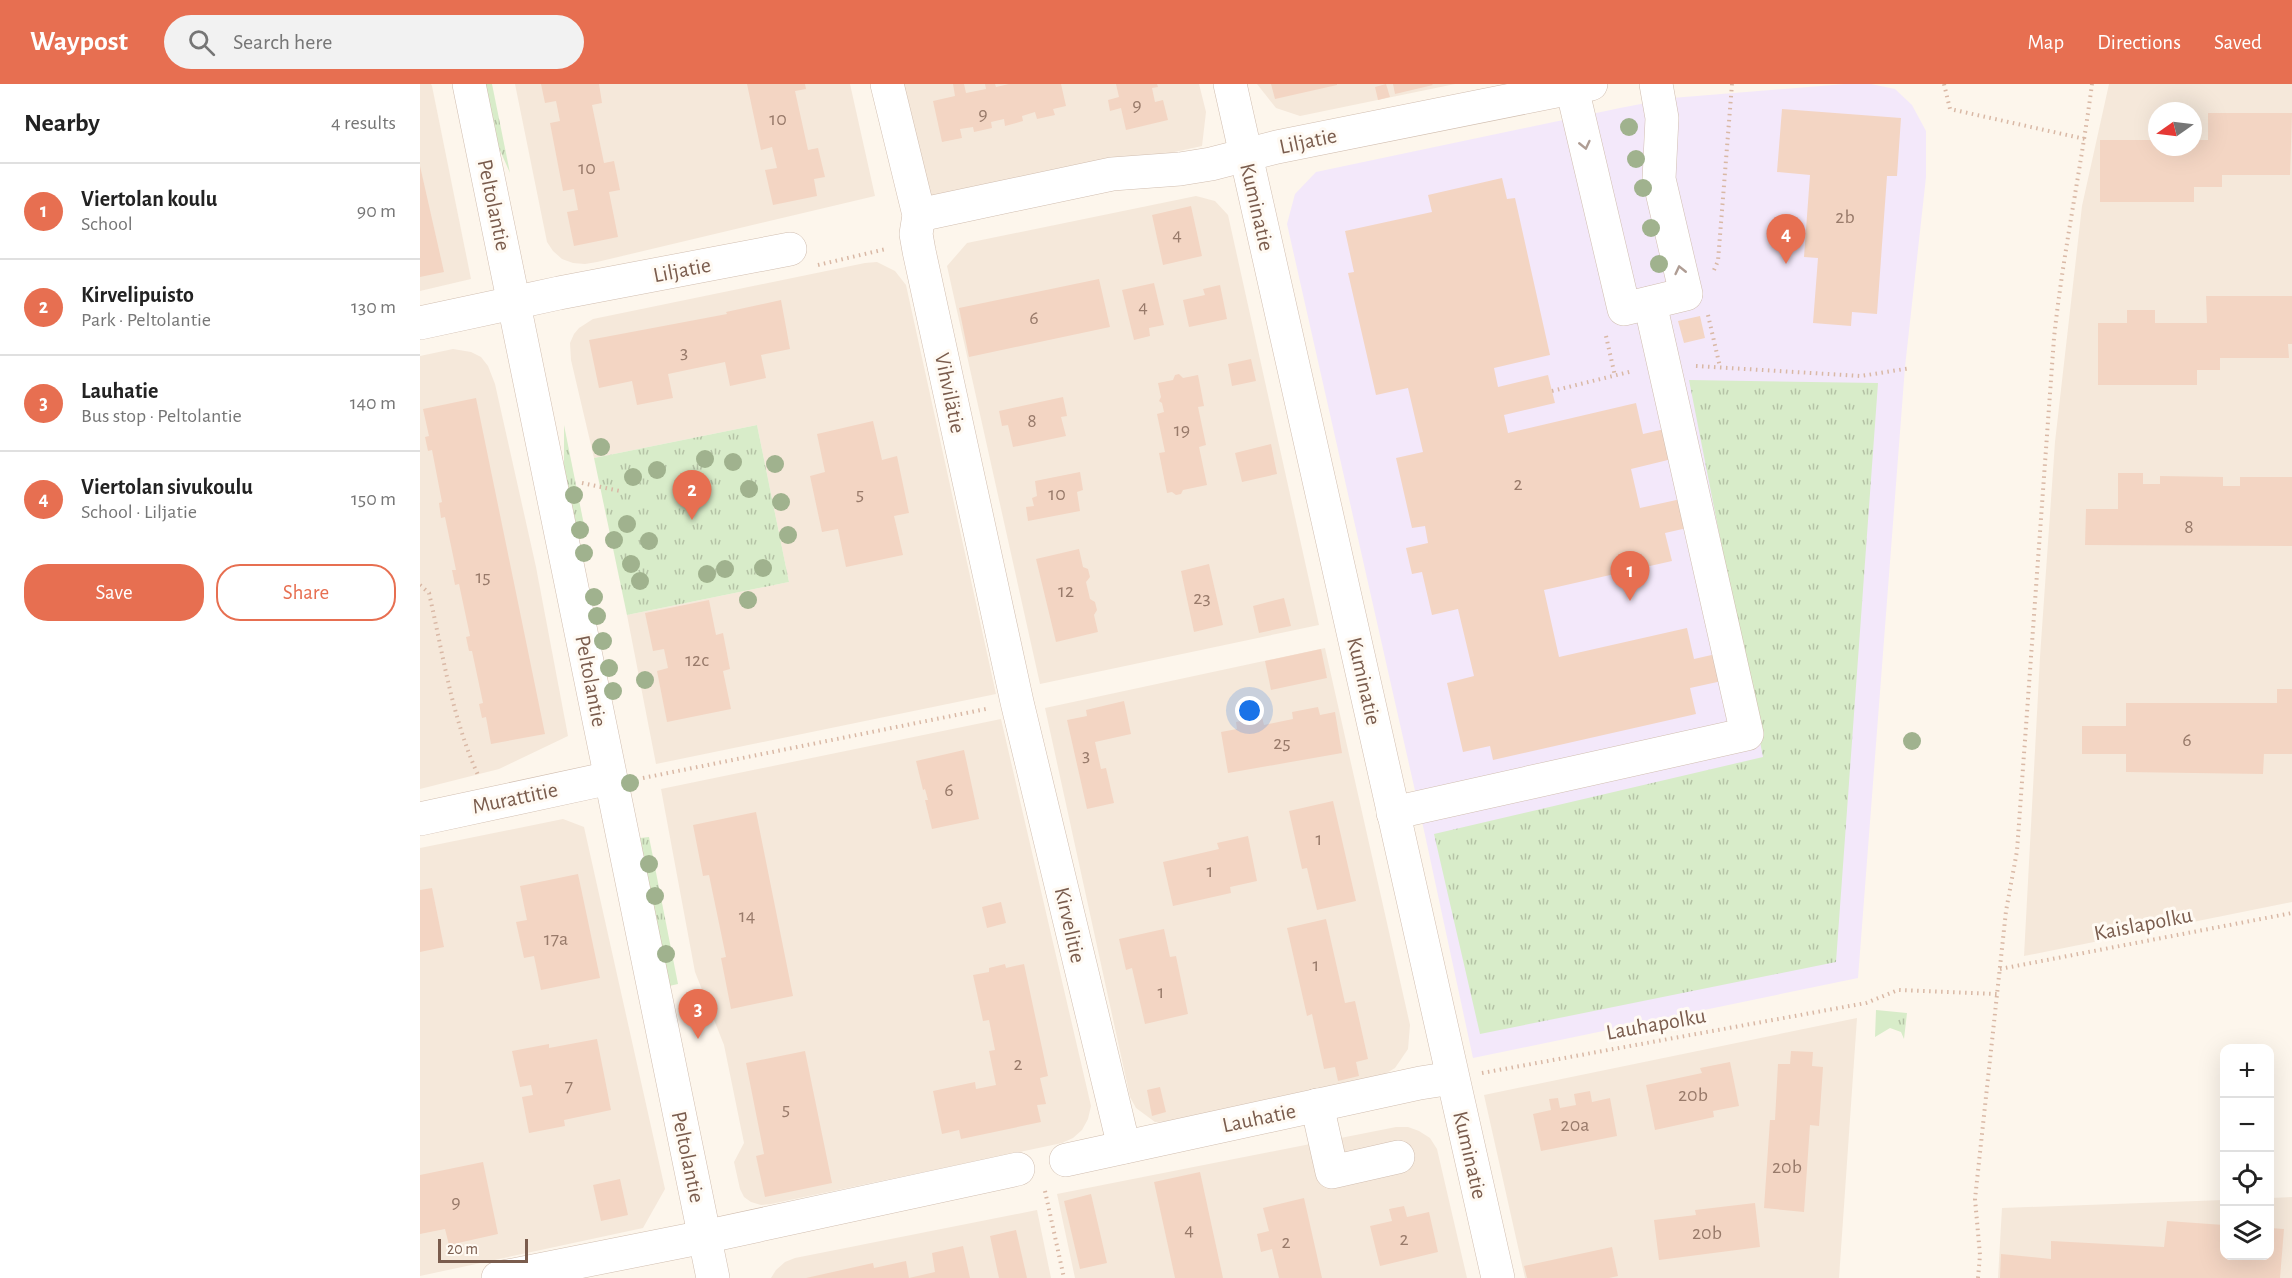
<!DOCTYPE html>
<meta charset="utf-8">
<style>
:root{--surface:#fff;--page:#f2f2f2;--text:#222;--muted:#767676;--line:#e0e0e0;--accent:#e76f51}
body{margin:0;font-family:"Alegreya Sans",sans-serif;background:var(--page);color:var(--text)}
.controls{position:absolute;right:18px;bottom:18px;display:grid;overflow:hidden;border-radius:12px;box-shadow:0 6px 24px #0002}
.controls button{width:54px;height:54px;display:grid;place-items:center;padding:0;border:0;border-bottom:2px solid var(--line);background:var(--surface);color:var(--text);font:30px sans-serif}
.compass{position:absolute;left:1728px;top:18px;width:54px;height:54px;border-radius:50%;background:var(--surface);box-shadow:0 6px 24px #0002;rotate:256deg}
.scale{position:absolute;left:18px;bottom:15px;width:90px;box-sizing:border-box;padding-left:6px;border:3px solid #7a5c4d;border-top:0;font-size:16px;line-height:21px;white-space:nowrap;color:#7a5c4d;-webkit-text-stroke:4px #fffaf3;paint-order:stroke}
.you{position:absolute;left:830px;top:627px;width:21px;height:21px;margin:-15px;border:4px solid #fff;border-radius:50%;background:#1a73e8;box-shadow:0 0 0 9px #1a73e833}
.badge{display:grid;place-items:center;width:39px;height:39px;border-radius:50%;background:var(--accent);color:#fff;font-size:20px;font-weight:700}
.pin{position:absolute;translate:-50% -50px;filter:drop-shadow(0 2px 3px #0008)}
.pin::after{content:'';position:absolute;top:32px;width:21px;height:18px;background:inherit;clip-path:polygon(0 0,100% 0,50% 100%)}
.list{margin:0;padding:0;list-style:none}
h2{display:flex;justify-content:space-between;align-items:center;height:78px;margin:0;padding:0 24px;font-size:26px}
h2 small{font-size:20px;font-weight:400;color:var(--muted)}
.list li{display:grid;grid-template-columns:39px 1fr auto;gap:18px;align-items:center;box-sizing:border-box;height:96px;padding:0 24px;border-top:2px solid var(--line)}
.list b{display:block;font-size:22px;white-space:nowrap}
.list p{margin:0;font-size:20px;white-space:nowrap;color:var(--muted)}
.list em{font-size:20px;font-style:normal;color:var(--muted)}
.actions{display:flex;gap:12px;padding:18px 24px}
.actions a{flex:1;padding:14px 0;border:2px solid var(--accent);border-radius:24px;text-align:center;font-size:21px;color:var(--accent)}
.actions .main{background:var(--accent);color:#fff}
.icon{flex:none;width:33px;height:33px;fill:none;stroke:currentColor;stroke-width:2;stroke-linecap:round;stroke-linejoin:round}
.map{position:relative;flex:none;width:1872px;height:1194px;overflow:hidden}
header{display:flex;align-items:center;gap:36px;box-sizing:border-box;height:84px;padding:0 30px;background:var(--accent);color:#fff}
header strong{font-size:28px}
nav{display:flex;gap:33px;margin-inline-start:auto;font-size:21px}
.search{width:420px;height:54px;background:var(--page);display:flex;align-items:center;gap:15px;box-sizing:border-box;padding:0 21px;border-radius:33px;color:var(--muted);font-size:22px}
main{display:flex}
aside{flex:1;background:var(--surface)}
.map>svg:first-child{display:block}
.residential{fill:#f5e8da;fill-rule:evenodd}
.education{fill:#f3e8fa}
.grass{fill:url(#grass-tufts)}
.building{fill:#f3d5c3}
.lines{fill:none;stroke-linecap:round;stroke-linejoin:round}
.minor-casing{stroke:#d1beb0;stroke-width:34}
.path{stroke:#d9b8a5;stroke-width:4;stroke-dasharray:1.5 4.5;stroke-linecap:butt}
.minor{stroke:#fff;stroke-width:33}
.tree{fill:#a0b28e}
.oneway{stroke:#af9d94}
.labels{text-anchor:middle;dominant-baseline:central;stroke-width:6;stroke-linejoin:round;paint-order:stroke}
.number-label{font-size:20px;fill:#987a6a}
.street-label{font-size:22px;fill:#7a5c4d;stroke:#fffaf3}
</style>
<header>
<strong>Waypost</strong>
<div class="search"><svg class="icon" aria-label="search" viewBox="0 0 24 24"><circle cx="10" cy="10" r="6"/><path d="M15 15l6 6"/></svg>Search here</div>
<nav><a>Map</a><a>Directions</a><a>Saved</a></nav>
</header>
<main>
<aside>
<h2>Nearby<small>4 results</small></h2>
<ul class="list">
<li><span class="badge">1</span><div><b>Viertolan koulu</b><p>School</p></div><em>90 m</em></li>
<li><span class="badge">2</span><div><b>Kirvelipuisto</b><p>Park · Peltolantie</p></div><em>130 m</em></li>
<li><span class="badge">3</span><div><b>Lauhatie</b><p>Bus stop · Peltolantie</p></div><em>140 m</em></li>
<li><span class="badge">4</span><div><b>Viertolan sivukoulu</b><p>School · Liljatie</p></div><em>150 m</em></li>
</ul>
<div class="actions"><a class="main">Save</a><a>Share</a></div>
</aside>
<div class="map">
<svg width="1872" height="1194" viewBox="0 0 1872 1194">
<defs>
<pattern id="grass-tufts" width="24" height="20" patternUnits="userSpaceOnUse" patternTransform="scale(1.5)"><rect width="24" height="20" fill="#d8ecc9"/><path d="M3 7l-1-3M5 7V3M7 7l1-3M15 17l-1-3M17 17v-4M19 17l1-3" fill="none" stroke="#b4c2a5"/></pattern>
</defs>
<rect width="100%" height="100%" fill="#fdf6ec"/>
<g class="residential">
<path d="M0 0H11L12 2 51 195 0 207Z"/>
<path d="M95 0H430L455 112 177 178 165 180 153 179 142 175 133 167 127 158Z"/>
<path d="M476 0H779L786 28 782 62 504 123Z"/>
<path d="M837 0H1035L880 32 856 24Z"/>
<path d="M1689 0H1872V818L1604 872 1620 573 1635 358 1662 122ZM1737 27H1773V63H1737Z"/>
<path d="M776 112 795 117 808 131 899 541 620 600 527 182 547 159Z"/>
<path d="M457 178 475 187 486 201 576 610 236 680 207 531 369 498 337 341 174 374 151 276 150 259 154 250 159 244 173 235 445 179Z"/>
<path d="M33 265 51 268 61 273 68 282 75 300 116 483 148 652 79 685 0 705V272Z"/>
<path d="M905 564 990 941 988 965 975 984 965 990 755 1037 735 1038 716 1024 710 1013 625 624Z"/>
<path d="M581 635 668 1009 671 1022 668 1035 662 1046 653 1054 642 1059 351 1120 341 1121 331 1118 324 1113 320 1105 314 1078 324 1059 304 961 275 888 241 705Z"/>
<path d="M143 735 164 743 245 1105 223 1144 0 1192V764Z"/>
<path d="M1437 934 1419 1194H1105L1064 1011Z"/>
<path d="M976 1043H988L999 1047 1010 1054 1017 1065 1047 1194H655L637 1110Z"/>
<path d="M1872 1113V1194H1578L1582 1124 1804 1116V1172H1850V1114Z"/>
<path d="M617 1126 631 1194H351L356 1186 365 1178 375 1174Z"/>
</g>
<path class="education" d="M1425 0H1451L1475 5 1492 21 1506 47V93L1485 283 1438 894 1053 974 1005 751 867 140 875 110 896 88 1200 24 1252 14Z"/>
<g class="grass">
<path d="M63 0H72L90 89 79 64Z"/>
<path d="M1269 296 1458 299 1416 878 1060 950 1014 750 1343 673Z"/>
<path d="M144 341 166 451 157 453 144 385Z"/>
<path d="M337 341 369 498 207 531 174 374Z"/>
<path d="M229 753 258 900 249 902 220 754Z"/>
<path d="M1456 926 1487 929 1484 955 1481 948 1470 944 1455 953Z"/>
</g>
<g class="building">
<path d="M121 0H179L182 19 172 21 184 79 194 77 200 106 189 108 198 153 154 162 147 128 158 126 154 105 143 107 130 39 140 37 136 17 125 19Z"/>
<path d="M327 0H385L386 5 375 7 388 66 398 64 405 93 394 95 397 112 353 121 345 86 357 84 352 63 341 66Z"/>
<path d="M533 0H544L546 9 566 5 565 0H575L576 3 589 0H641L646 22 633 25 635 31 617 35 615 28 602 32 603 37 585 42 584 35 571 38 572 44 554 48 553 43 540 45 542 54 522 58 513 17 535 12Z"/>
<path d="M696 0H737L738 3 732 4 735 18 743 16 748 36 706 46 701 24 690 27 688 16 699 13Z"/>
<path d="M851 0H917V1L855 15Z"/>
<path d="M966 0 970 13 958 16 955 3Z"/>
<path d="M973 0H1012L1013 1 975 10Z"/>
<path d="M1362 25 1481 34 1477 92H1467L1457 230 1432 228 1431 242 1393 239 1398 174 1384 173 1390 91 1357 88Z"/>
<path d="M1788 29H1872L1870 91H1802V103H1774V118H1680V56H1737V63H1773V56H1788Z"/>
<path d="M0 82 24 188 0 193Z"/>
<path d="M1082 94 1087 115 1095 114 1130 271 1074 284 1078 303 1128 291 1135 319 1084 331 1088 349 1216 319 1223 350 1245 345 1252 375 1211 385 1220 424 1261 415 1267 444 1245 449 1252 477 1124 506 1139 573 1267 544 1274 575 1296 570 1302 597 1270 604 1276 630 1073 676 1070 662 1043 668 1027 599 1054 592 1038 525 1012 531 1002 488 992 490 986 464 1008 459 1005 442 992 444 976 374 1003 368 988 304 956 311 928 189 934 188 925 147 1012 128 1008 111Z"/>
<path d="M771 122 782 172 743 181 732 131Z"/>
<path d="M679 195 690 243 549 273 539 224Z"/>
<path d="M734 199 744 241 729 244 730 252 714 256 702 206Z"/>
<path d="M800 201 807 235 769 243 763 216 785 211 783 205Z"/>
<path d="M1786 212H1872V260H1868L1869 274H1800V286H1777V301H1678V239H1707V226H1735V239H1787Z"/>
<path d="M361 216 370 265 341 271 346 294 310 302 305 278 248 290 253 314 217 321 212 297 179 304 169 256 307 230 306 228Z"/>
<path d="M1280 232 1285 254 1264 259 1258 237Z"/>
<path d="M831 275 836 297 812 302 808 280Z"/>
<path d="M759 290 763 294 778 291 784 322 778 323 786 361 779 363 787 401 763 406 761 410 756 411 752 408 747 409 739 369 745 368 737 330 744 328 742 319 739 317 741 313 738 299 753 296 755 291Z"/>
<path d="M643 313 647 332 641 333 646 352 593 363 588 341 582 342 579 327Z"/>
<path d="M56 314 125 650 71 660 66 633 62 634 59 620 63 619 52 567H49L46 553 50 552 39 500 35 501 32 486H36L25 433 21 434 19 419 22 418 12 366 8 367 5 353 9 352 3 325Z"/>
<path d="M453 337 462 376 477 372 489 429 474 432 483 471 426 483 418 445 402 448 390 392 405 388 397 350Z"/>
<path d="M851 360 857 390 822 398 815 369Z"/>
<path d="M660 388 663 406 657 408 660 427 608 437 606 423 614 422 612 414 617 412 615 397Z"/>
<path d="M1698 389H1723V400H1740V392L1803 393V402H1820V393H1872V462L1665 461 1666 425H1698Z"/>
<path d="M659 465 663 483 668 485 670 493 666 498 670 515 675 518 677 526 674 531 678 548 636 558 616 475Z"/>
<path d="M789 480 803 541 774 548 761 487Z"/>
<path d="M864 514 871 542 839 549 833 522Z"/>
<path d="M289 516 296 551 303 549 310 585 303 587 311 625 247 638 237 587 248 584 244 565 233 567 225 529Z"/>
<path d="M901 565 907 594 851 606 845 577Z"/>
<path d="M1857 605H1872V670H1844L1843 690 1706 688V670H1662V642H1706V619H1857Z"/>
<path d="M704 617 711 650 675 658 681 685 686 684 694 719 667 725 647 636 667 632 666 626Z"/>
<path d="M898 623 900 631 915 628 922 669 808 689 801 648 817 645 816 638 842 633 844 641 873 635 872 628Z"/>
<path d="M544 666 559 735 512 745 505 716H508L505 705 503 706 496 677Z"/>
<path d="M913 717 936 817 897 826 887 784 882 785 869 727Z"/>
<path d="M336 728 373 912 311 925 301 874 306 873 289 791 283 792 273 741Z"/>
<path d="M828 752 837 797 810 803 811 809 753 822 743 778 799 765 797 759Z"/>
<path d="M158 790 180 894 121 906 114 872 104 874 96 838 107 836 100 802Z"/>
<path d="M12 804 24 863 0 868V806Z"/>
<path d="M581 818 586 839 567 844 562 823Z"/>
<path d="M906 835 925 919 935 917 948 975 936 978 939 992 918 997 915 983 904 985 892 930 887 932 867 844Z"/>
<path d="M744 845 750 873 756 872 768 930 725 940 712 884 706 886 699 855Z"/>
<path d="M585 880 586 884 604 880 628 992 620 994 626 1020 617 1021 621 1038 541 1055 539 1046 522 1050 513 1007 555 998 556 1005 576 1001 569 967 575 966 569 936 563 937 553 891 569 888V884Z"/>
<path d="M177 955 191 1026 144 1036 145 1042 109 1049 102 1013 113 1011 111 1001 100 1003 92 967 129 960V964Z"/>
<path d="M385 967 412 1099 345 1113 336 1072 344 1070 326 979Z"/>
<path d="M1371 967 1393 968 1392 982 1403 983 1399 1042 1390 1041 1384 1128 1344 1124 1350 1036H1355L1358 980H1370Z"/>
<path d="M1310 978 1319 1022 1293 1027 1294 1033 1235 1046 1226 1001 1282 989 1280 984Z"/>
<path d="M740 1003 746 1028 732 1032 727 1006Z"/>
<path d="M1170 1007 1172 1018 1190 1014 1197 1052 1121 1067 1113 1030 1131 1026 1129 1015 1138 1014 1140 1024 1156 1021 1154 1010Z"/>
<path d="M63 1078 78 1150 29 1161 25 1145 0 1150V1091Z"/>
<path d="M780 1088 803 1194H755L734 1098Z"/>
<path d="M200 1095 208 1131 181 1137 173 1101Z"/>
<path d="M671 1110 687 1179 660 1185 644 1117Z"/>
<path d="M884 1114 902 1194H859L852 1165 841 1168 837 1150 849 1147 843 1124Z"/>
<path d="M1335 1119 1340 1163 1239 1176 1234 1136 1276 1131 1275 1126Z"/>
<path d="M984 1122 987 1133 1009 1128 1018 1168 960 1182 950 1142 972 1137 969 1125Z"/>
<path d="M1747 1137 1804 1141V1172H1850V1144L1864 1145 1860 1194H1580L1581 1170 1631 1175V1157L1744 1163Z"/>
<path d="M596 1146 607 1194H579L570 1152Z"/>
<path d="M543 1162 550 1194H489L515 1188 512 1169Z"/>
<path d="M1192 1163 1198 1192 1189 1194H1107L1104 1182Z"/>
<path d="M486 1177 489 1194H386L453 1179 454 1184Z"/>
</g>
<g class="lines">
<defs>
<g id="minor">
<path d="M49 0 293 1194"/>
<path d="M467 0 499 131 496 150 499 167 597 618 704 1063"/>
<path d="M810 0 1078 1194"/>
<path d="M1152 4 1204 225 1266 210 1239 95 1242 34 1236 0"/>
<path d="M499 131 692 90 760 85 791 80 857 63 1171 0"/>
<path d="M0 239 139 209 370 165"/>
<path d="M973 729 1327 650 1230 219"/>
<path d="M0 735 190 694"/>
<path d="M897 1021 912 1088 978 1073"/>
<path d="M646 1076 1000 999 1032 994"/>
<path d="M78 1194 284 1153 598 1085"/>
</g>
</defs>
<use href="#minor" class="minor-casing"/>
<g class="path">
<path d="M1524 0 1530 25 1665 55"/>
<path d="M398 181 466 165"/>
<path d="M1294 186 1298 177 1312 0"/>
<path d="M1288 231 1300 283"/>
<path d="M1186 252 1195 292"/>
<path d="M1276 282 1441 292 1491 284"/>
<path d="M1132 307 1213 287"/>
<path d="M162 399 200 407"/>
<path d="M0 501 9 509C23 570 32 634 58 691"/>
<path d="M223 694 566 625"/>
<path d="M1580 885 1872 829"/>
<path d="M1062 989 1446 919 1478 906 1578 910"/>
<path d="M625 1107 644 1194"/>
<path d="M1558 1194 1560 1171 1555 1115 1586 827 1597 767 1634 254C1643 169 1661 85 1672 0"/>
</g>
<use href="#minor" class="minor"/>
</g>
<g class="tree">
<circle cx="1209" cy="43" r="9"/>
<circle cx="1216" cy="75" r="9"/>
<circle cx="1223" cy="104" r="9"/>
<circle cx="1231" cy="144" r="9"/>
<circle cx="1239" cy="180" r="9"/>
<circle cx="181" cy="363" r="9"/>
<circle cx="285" cy="375" r="9"/>
<circle cx="313" cy="378" r="9"/>
<circle cx="355" cy="380" r="9"/>
<circle cx="237" cy="386" r="9"/>
<circle cx="213" cy="393" r="9"/>
<circle cx="329" cy="405" r="9"/>
<circle cx="154" cy="411" r="9"/>
<circle cx="361" cy="418" r="9"/>
<circle cx="207" cy="440" r="9"/>
<circle cx="160" cy="446" r="9"/>
<circle cx="368" cy="451" r="9"/>
<circle cx="194" cy="456" r="9"/>
<circle cx="229" cy="457" r="9"/>
<circle cx="164" cy="469" r="9"/>
<circle cx="211" cy="480" r="9"/>
<circle cx="343" cy="484" r="9"/>
<circle cx="305" cy="485" r="9"/>
<circle cx="287" cy="490" r="9"/>
<circle cx="220" cy="497" r="9"/>
<circle cx="174" cy="513" r="9"/>
<circle cx="328" cy="516" r="9"/>
<circle cx="177" cy="532" r="9"/>
<circle cx="183" cy="557" r="9"/>
<circle cx="189" cy="584" r="9"/>
<circle cx="225" cy="596" r="9"/>
<circle cx="193" cy="607" r="9"/>
<circle cx="1492" cy="657" r="9"/>
<circle cx="210" cy="699" r="9"/>
<circle cx="229" cy="780" r="9"/>
<circle cx="235" cy="812" r="9"/>
<circle cx="246" cy="870" r="9"/>
</g>
<defs><path id="oneway-chevron" d="M-2-3.5L2.5 0L-2 3.5" fill="none" stroke-width="1.6" stroke-linecap="round" stroke-linejoin="round" transform="scale(1.5)"/></defs>
<g class="oneway">
<use href="#oneway-chevron" transform="translate(1165 61) rotate(77)"/>
<use href="#oneway-chevron" transform="translate(1260 186) rotate(-103)"/>
</g>
<g class="labels">
<g class="number-label">
<text x="717" y="21">9</text>
<text x="563" y="30">9</text>
<text x="358" y="35">10</text>
<text x="167" y="84">10</text>
<text x="1425" y="133">2b</text>
<text x="757" y="151">4</text>
<text x="723" y="223">4</text>
<text x="614" y="234">6</text>
<text x="264" y="268">3</text>
<text x="612" y="337">8</text>
<text x="762" y="346">19</text>
<text x="1098" y="400">2</text>
<text x="440" y="410">5</text>
<text x="637" y="410">10</text>
<text x="1769" y="443">8</text>
<text x="63" y="493">15</text>
<text x="646" y="507">12</text>
<text x="782" y="514">23</text>
<text x="277" y="576">12c</text>
<text x="1767" y="656">6</text>
<text x="862" y="659">25</text>
<text x="666" y="671">3</text>
<text x="529" y="706">6</text>
<text x="899" y="755">1</text>
<text x="790" y="787">1</text>
<text x="327" y="832">14</text>
<text x="136" y="855">17a</text>
<text x="896" y="881">1</text>
<text x="741" y="908">1</text>
<text x="598" y="980">2</text>
<text x="149" y="1002">7</text>
<text x="1273" y="1011">20b</text>
<text x="366" y="1025">5</text>
<text x="1155" y="1041">20a</text>
<text x="1367" y="1083">20b</text>
<text x="36" y="1118">9</text>
<text x="769" y="1146">4</text>
<text x="1287" y="1149">20b</text>
<text x="984" y="1155">2</text>
<text x="866" y="1158">2</text>
</g>
<g class="street-label">
<text transform="translate(888 57) rotate(-12)">Liljatie</text>
<text transform="translate(74 121) rotate(78)">Peltolantie</text>
<text transform="translate(837 123) rotate(77)">Kuminatie</text>
<text transform="translate(262 186) rotate(-11)">Liljatie</text>
<text transform="translate(530 309) rotate(78)">Vihvilätie</text>
<text transform="translate(171 597) rotate(79)">Peltolantie</text>
<text transform="translate(944 597) rotate(77)">Kuminatie</text>
<text transform="translate(95 714) rotate(-12)">Murattitie</text>
<text transform="translate(1723 840) rotate(-11)">Kaislapolku</text>
<text transform="translate(650 841) rotate(77)">Kirvelitie</text>
<text transform="translate(1236 940) rotate(-10)">Lauhapolku</text>
<text transform="translate(839 1034) rotate(-12)">Lauhatie</text>
<text transform="translate(1050 1071) rotate(77)">Kuminatie</text>
<text transform="translate(268 1073) rotate(78)">Peltolantie</text>
</g>
</g>
</svg>
<div class="controls">
<button>+</button>
<button>−</button>
<button><svg class="icon" aria-label="locate" viewBox="0 0 24 24"><circle cx="12" cy="12" r="6"/><path d="M12 2v4M12 18v4M2 12h4M18 12h4"/></svg></button>
<button><svg class="icon" aria-label="layers" viewBox="0 0 24 24"><path d="M12 4l9 5-9 5-9-5zM3 14l9 5 9-5"/></svg></button>
</div>
<svg class="compass" viewBox="-18 -18 36 36"><path d="M0-13l5 13h-10z" fill="#e53935"/><path d="M0 13l5-13h-10z" fill="#767676"/></svg>
<div class="scale">20 m</div>
<div class="you"></div>
<div class="pin badge" style="left:1210px;top:517px">1</div>
<div class="pin badge" style="left:272px;top:436px">2</div>
<div class="pin badge" style="left:278px;top:955px">3</div>
<div class="pin badge" style="left:1366px;top:180px">4</div>
</div>
</main>
